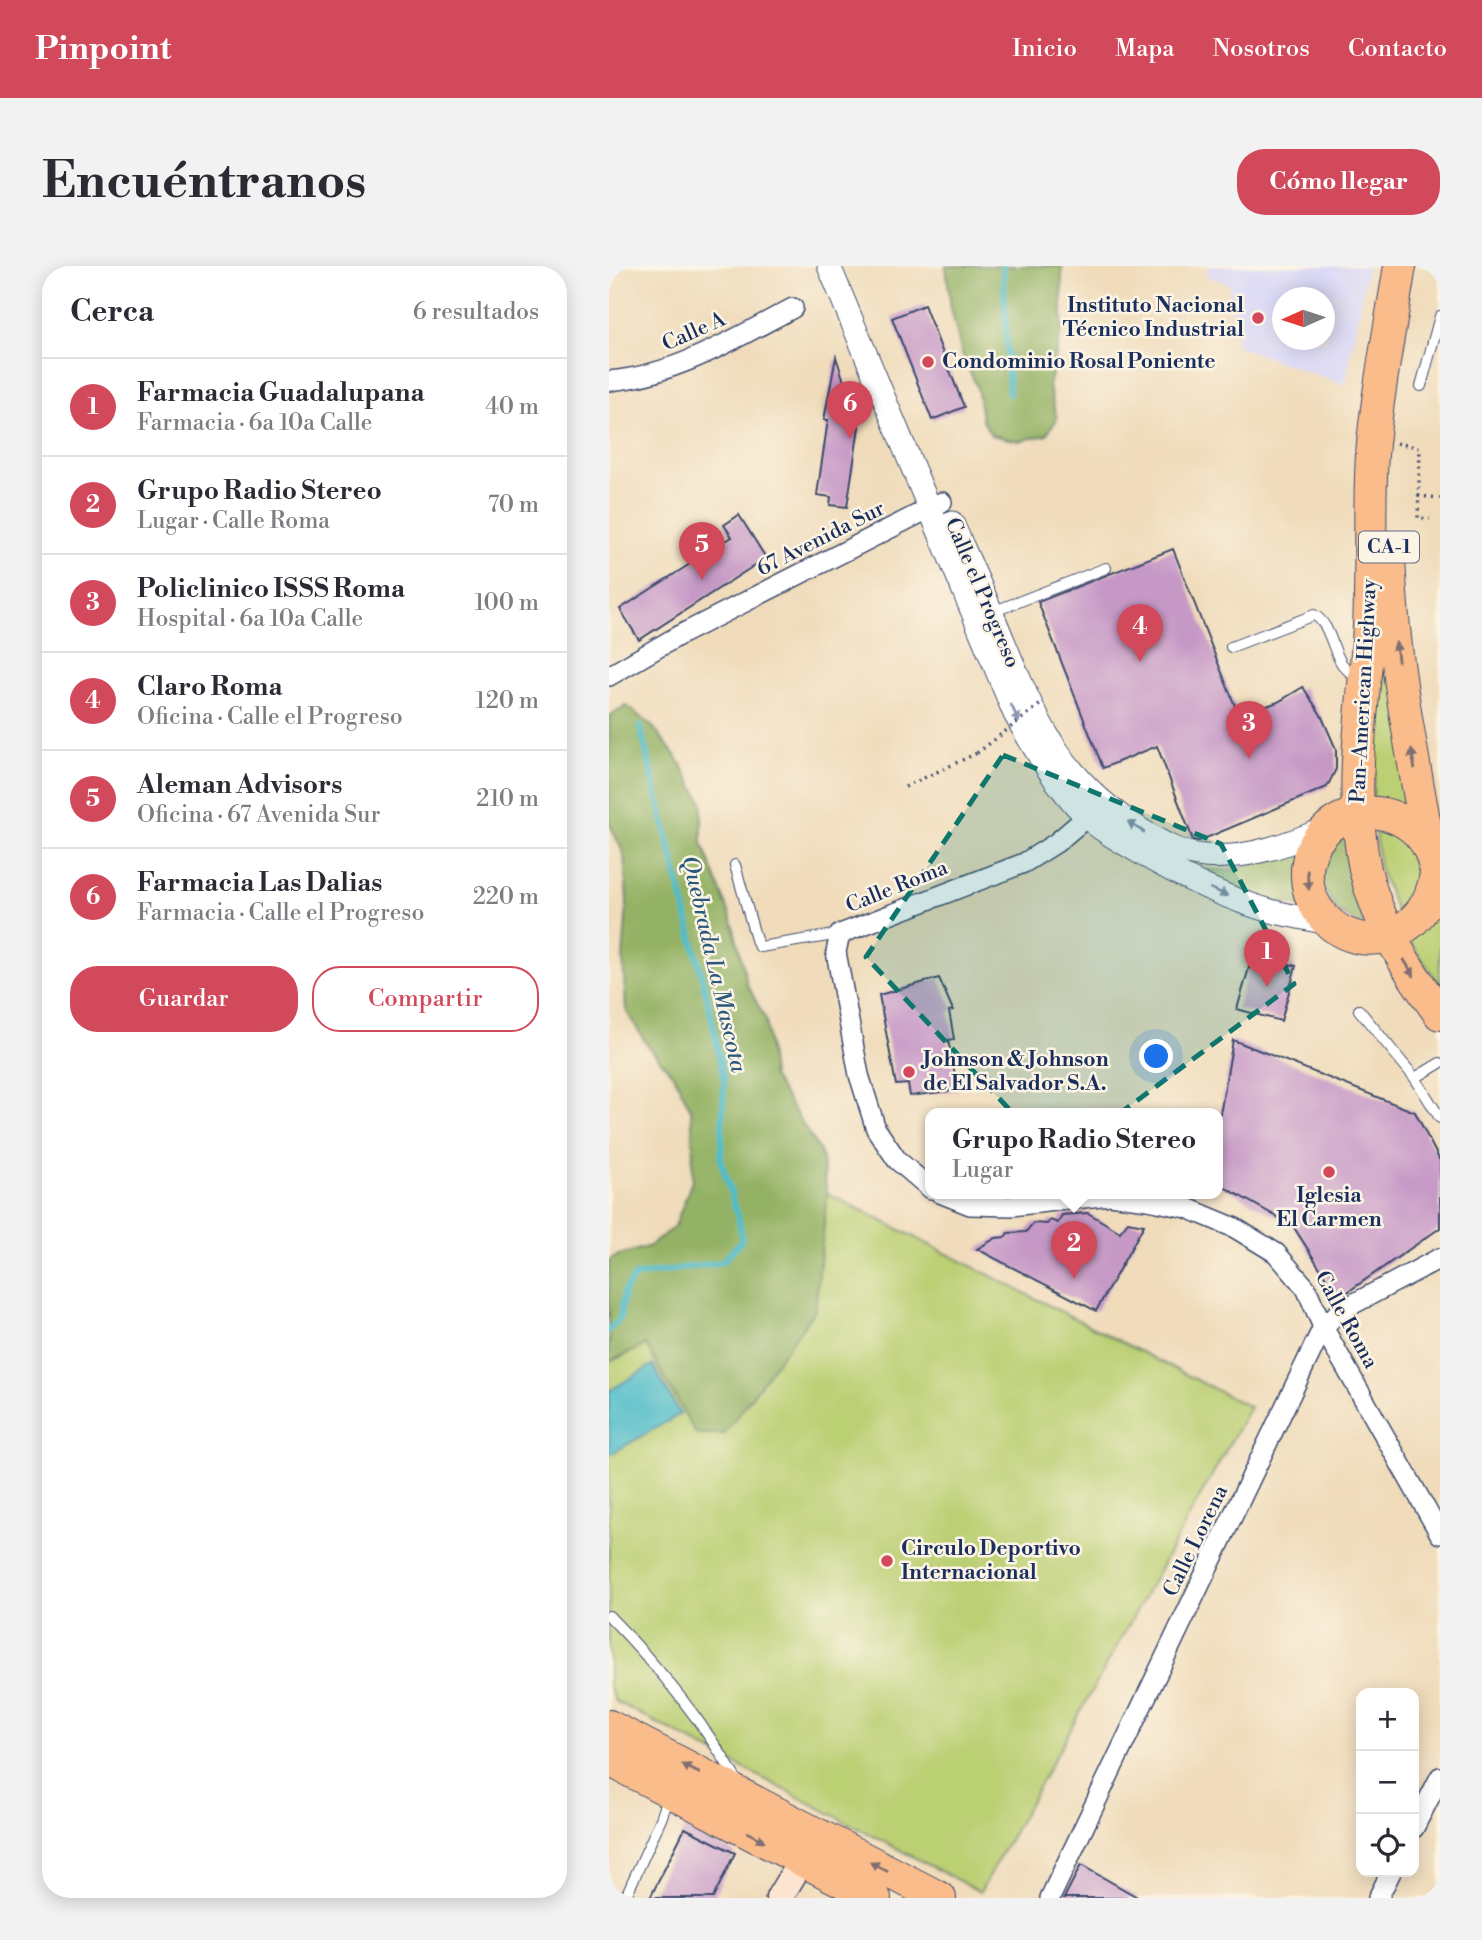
<!DOCTYPE html>
<html lang="es">
<meta charset="utf-8">
<style>
:root{--surface:#fff;--page:#f2f2f3;--text:#2b2b33;--muted:#7c7c81;--line:#e1e1e2;--accent:#d1495b}
body{margin:0;font-family:"Libre Bodoni",serif;background:var(--page);color:var(--text)}
.controls{position:absolute;right:21px;bottom:21px;display:grid;overflow:hidden;border-radius:14px;box-shadow:0 4px 18px #0003}
.controls button{width:63px;height:63px;display:grid;place-items:center;padding:0;border:0;border-bottom:2px solid var(--line);background:var(--surface);color:var(--text);font:35px sans-serif}
.compass{position:absolute;left:663px;top:21px;width:63px;height:63px;border-radius:50%;background:var(--surface);box-shadow:0 4px 18px #0003;rotate:267deg}
.you{position:absolute;left:548px;top:791px;width:24px;height:24px;margin:-18px;border:5px solid #fff;border-radius:50%;background:#1a73e8;box-shadow:0 0 0 10px #1a73e833}
.badge{display:grid;place-items:center;width:46px;height:46px;border-radius:50%;background:var(--accent);color:#fff;font-size:23px;font-weight:700}
.pin{position:absolute;translate:-50% -58px;filter:drop-shadow(0 2px 4px #0008)}
.pin::after{content:'';position:absolute;top:37px;width:24px;height:21px;background:inherit;clip-path:polygon(0 0,100% 0,50% 100%)}
.popup{position:absolute;left:316px;top:842px;width:298px;height:91px;box-sizing:border-box;display:grid;place-content:center;border-radius:14px;background:var(--surface);filter:drop-shadow(0 2px 5px #0005);font-size:23px;white-space:nowrap;color:var(--muted)}
.popup b{font-size:26px;color:var(--text)}
.popup::after{content:'';position:absolute;left:50%;top:100%;margin-left:-14px;border:14px solid transparent;border-top-color:var(--surface)}
.list{margin:0;padding:0;list-style:none}
h2{display:flex;justify-content:space-between;align-items:center;height:91px;margin:0;padding:0 28px;font-size:30px}
h2 small{font-size:23px;font-weight:400;color:var(--muted)}
.list li{display:grid;grid-template-columns:46px 1fr auto;gap:21px;align-items:center;box-sizing:border-box;height:98px;padding:0 28px;border-top:2px solid var(--line)}
.list b{display:block;font-size:26px;white-space:nowrap}
.list p{margin:0;font-size:23px;white-space:nowrap;color:var(--muted)}
.list em{font-size:23px;font-style:normal;color:var(--muted)}
.actions{display:flex;gap:14px;padding:21px 28px}
.actions a{flex:1;padding:16px 0;border:2px solid var(--accent);border-radius:28px;text-align:center;font-size:24px;color:var(--accent)}
.actions .main{background:var(--accent);color:#fff}
.icon{flex:none;width:38px;height:38px;fill:none;stroke:currentColor;stroke-width:2;stroke-linecap:round;stroke-linejoin:round}
.map{position:relative;flex:none;width:831px;height:1632px;overflow:hidden;border-radius:28px}
header{display:flex;align-items:center;gap:42px;box-sizing:border-box;height:98px;padding:0 35px;background:var(--accent);color:#fff}
header strong{font-size:33px}
nav{display:flex;gap:38px;margin-inline-start:auto;font-size:24px}
.intro{display:flex;align-items:center;justify-content:space-between;box-sizing:border-box;height:168px;padding:0 42px}
h1{margin:0;font-size:49px}
.button{padding:18px 32px;border-radius:28px;background:var(--accent);color:#fff;font-size:24px;font-weight:700}
main{display:flex;gap:42px;padding:0 42px}
aside{flex:1;background:var(--surface);border-radius:28px;box-shadow:0 4px 18px #0003}
.map>svg:first-child{display:block}
.built{fill:#d8d7f8;fill-rule:evenodd}
.green{fill:#bbcf73;stroke:#6b7f68;stroke-width:2}
.forest{fill:#94b265;stroke:#587062;stroke-width:2}
.water{fill:#4fbcc9;stroke:#357694;stroke-width:2}
.lines{fill:none;stroke-linecap:round;stroke-linejoin:round}
.stream{stroke:#4fbcc9;stroke-width:6}
.building{fill:#c698c6}
.service-casing{stroke:#3b496c;stroke-width:12}
.minor-casing{stroke:#3b496c;stroke-width:22}
.tertiary-casing{stroke:#3b496c;stroke-width:25}
.secondary-casing{stroke:#3b496c;stroke-width:29}
.trunk-casing{stroke:#3b496c;stroke-width:34}
.path{stroke:#3b496c;stroke-width:3.5;stroke-dasharray:2 5;stroke-linecap:butt}
.service{stroke:#fff;stroke-width:10}
.minor{stroke:#fff;stroke-width:19}
.tertiary{stroke:#fff;stroke-width:23}
.secondary{stroke:#fde4d1;stroke-width:26}
.trunk{stroke:#fabc8b;stroke-width:32}
.path-bridge{stroke:#3b496c;stroke-width:3.5;stroke-dasharray:2 5;stroke-linecap:butt}
.oneway{fill:#7f6e72}
.oneway2{fill:#8d97ae}
.marked{fill:#0f766e;fill-opacity:0.2;stroke:#0f766e;stroke-width:5;stroke-dasharray:14 9;stroke-linejoin:round}
.poi-dot{fill:#d1495b;stroke:#fcf5e5;stroke-width:2.5}
.labels{text-anchor:middle;dominant-baseline:central;stroke-width:5;stroke-linejoin:round;paint-order:stroke}
.shield{fill:#fcf5e5;stroke:#5e6a86;stroke-width:2}
.shield-label{font-size:19px;font-weight:bold;fill:#1b2f5e}
.poi-label{font-size:21px;font-weight:bold;fill:#1b2f5e;stroke:#fcf5e5;text-anchor:start}
.street-label{font-size:21px;fill:#1b2f5e;stroke:#fcf5e5}
.water-label{font-size:23px;font-style:italic;fill:#2b597e;stroke:#fcf5e5}
</style>
<header>
<strong>Pinpoint</strong>
<nav><a>Inicio</a><a>Mapa</a><a>Nosotros</a><a>Contacto</a></nav>
</header>
<div class="intro"><h1>Encuéntranos</h1><a class="button">Cómo llegar</a></div>
<main>
<aside>
<h2>Cerca<small>6 resultados</small></h2>
<ul class="list">
<li><span class="badge">1</span><div><b>Farmacia Guadalupana</b><p>Farmacia · 6a 10a Calle</p></div><em>40 m</em></li>
<li><span class="badge">2</span><div><b>Grupo Radio Stereo</b><p>Lugar · Calle Roma</p></div><em>70 m</em></li>
<li><span class="badge">3</span><div><b>Policlinico ISSS Roma</b><p>Hospital · 6a 10a Calle</p></div><em>100 m</em></li>
<li><span class="badge">4</span><div><b>Claro Roma</b><p>Oficina · Calle el Progreso</p></div><em>120 m</em></li>
<li><span class="badge">5</span><div><b>Aleman Advisors</b><p>Oficina · 67 Avenida Sur</p></div><em>210 m</em></li>
<li><span class="badge">6</span><div><b>Farmacia Las Dalias</b><p>Farmacia · Calle el Progreso</p></div><em>220 m</em></li>
</ul>
<div class="actions"><a class="main">Guardar</a><a>Compartir</a></div>
</aside>
<div class="map">
<svg width="831" height="1632" viewBox="0 0 831 1632">
<rect width="100%" height="100%" fill="#fcf5e5"/>
<filter id="ink" filterUnits="userSpaceOnUse"><feTurbulence type="fractalNoise" baseFrequency=".0143" numOctaves="2"/><feDisplacementMap in="SourceGraphic" scale="14" xChannelSelector="R" yChannelSelector="G"/><feConvolveMatrix kernelMatrix="1 2 1 2 8 2 1 2 1" color-interpolation-filters="sRGB"/></filter>
<filter id="wash" filterUnits="userSpaceOnUse"><feTurbulence type="fractalNoise" baseFrequency=".00686" numOctaves="4" result="noise"/><feDisplacementMap in="SourceGraphic" scale="28" xChannelSelector="R" yChannelSelector="G"/><feGaussianBlur stdDeviation="1.57" result="paint"/><feColorMatrix in="noise" values="0 0 0 0 0 0 0 0 0 0 0 0 0 0 0 0 0 1.4 0 .05"/><feComposite in="paint" operator="in"/></filter>
<g filter="url(#wash)">
<rect width="100%" height="100%" fill="#f0dcbb"/>
<path class="built" d="M598 0H759L736 119 627 80 620 18 599 11ZM674 32H716V74H674Z"/>
<g class="green">
<path d="M780 332 809 552 763 534Z"/>
<path d="M765 557 787 562 818 602 801 638 788 647 770 601Z"/>
<path d="M827 638 831 653V719L799 673Z"/>
<path d="M218 927 641 1141 371 1626 6 1435 0 1421V1096L37 1079 87 1167 206 1044Z"/>
</g>
<g class="forest">
<path d="M337 0H453V61L440 121 448 153 437 169 410 175 382 169 373 153 368 121 353 88 342 42Z"/>
<path d="M18 440 45 462 69 493 93 536V577L123 654 138 718 157 754 163 810 212 887 218 927 206 1044 115 1168H87L37 1079 0 1096V994L7 990 41 980 66 960 83 915 84 878 82 844 66 811 38 779 17 744 14 692 18 637 15 588 0 557V450Z"/>
<path d="M745 565 766 656 747 657 727 644 713 619 715 601 723 581 731 571Z"/>
<path d="M697 584V641L669 636 590 612 591 603 619 604Z"/>
</g>
<path class="water" d="M44 1099 71 1148 0 1189V1125Z"/>
<g class="lines">
<g class="stream">
<path d="M394 0 400 128"/>
<path d="M0 1064 11 1053 15 1025 26 1010 113 996 133 974 130 954 112 895 115 815 100 740 31 460"/>
</g>
</g>
<g id="blocks">
<g class="building">
<path d="M315 39 355 141 323 154 283 52Z"/>
<path d="M227 91 250 161 238 241 221 239 222 231 208 229 219 154H215Z"/>
<path d="M130 249 157 292 30 374 11 343 123 271 115 259Z"/>
<path d="M564 283 630 450 669 436 694 421 712 449 727 483V503L718 521 590 575 584 574 548 480 494 502 429 336Z"/>
<path d="M644 688 687 700 672 755 628 743Z"/>
<path d="M330 712 344 744 340 745 345 773 339 774 349 824 301 830 299 818 287 819 270 729Z"/>
<path d="M624 774 806 846 831 895V962L730 1032 684 960 608 917V866Z"/>
<path d="M479 947 511 966 519 956 535 959 487 1045 368 983 387 972 396 971 399 967 417 966 424 957 438 958 441 954 449 957 453 949Z"/>
<path d="M76 1562 126 1587 104 1632H41Z"/>
<path d="M472 1599 530 1632H455Z"/>
</g>
</g>
</g>
<g filter="url(#ink)">
<use href="#blocks" fill-opacity="0" stroke="#3b496c" stroke-width="2"/>
<g class="lines">
<defs>
<g id="service">
<path d="M812 120 831 50"/>
<path d="M383 346 497 302"/>
<path d="M622 381 705 349C721 357 723 384 733 398 738 404 744 409 749 414"/>
<path d="M126 599 148 677 151 681 231 668"/>
<path d="M750 744 806 812 831 852"/>
<path d="M806 812 831 797"/>
<path d="M0 1350C50 1401 93 1454 129 1516"/>
<path d="M16 1632 52 1553 60 1530"/>
</g>
<g id="minor">
<path d="M0 115C67 109 125 73 184 42"/>
<path d="M0 410 69 370 333 236"/>
<path d="M322 923 288 894 267 863 250 809 227 686 231 668 415 597 447 577 487 543"/>
<path d="M331 927 361 939 402 940 501 929 539 934 578 942 626 962 667 987 697 1022 714 1061 831 1268"/>
<path d="M805 1562 831 1511"/>
<path d="M441 1632 714 1061 731 1045 831 992"/>
<path d="M769 1632 782 1606"/>
</g>
<g id="tertiary">
<path d="M220 0 406 448C426 484 447 520 476 549 490 563 508 573 525 583 567 608 614 632 662 645 681 650 700 653 720 657"/>
<path d="M343 257C358 291 374 325 388 360 424 447 447 511 532 564 551 576 571 588 595 590 637 594 679 578 718 562"/>
</g>
<path id="secondary" d="M170 1632 203 1577"/>
<g id="trunk">
<path d="M791 0C781 63 768 126 763 189 759 251 764 313 759 375 753 450 740 528 756 603 768 656 799 705 831 748"/>
<path d="M780 283C782 383 802 482 820 581"/>
<path d="M827 607C824 629 815 648 796 661 735 703 667 623 713 568 741 534 797 542 818 579 825 591 827 607 831 620"/>
<path d="M0 1460 331 1632"/>
<path d="M0 1494 266 1632"/>
</g>
</defs>
<use href="#service" class="service-casing"/>
<use href="#minor" class="minor-casing"/>
<use href="#tertiary" class="tertiary-casing"/>
<use href="#secondary" class="secondary-casing"/>
<use href="#trunk" class="trunk-casing"/>
<g class="path">
<path d="M788 177 811 182 809 252 821 253"/>
<path d="M809 230 831 232"/>
<path d="M296 521 368 487"/>
</g>
<use href="#service" class="service"/>
<use href="#minor" class="minor"/>
<use href="#tertiary" class="tertiary"/>
<use href="#secondary" class="secondary"/>
<use href="#trunk" class="trunk"/>
<path class="path-bridge" d="M368 487 432 438"/>
</g>
<defs><path id="oneway-solid" d="M-6-.8H1V-3.2L6.5 0L1 3.2V.8H-6Z" transform="scale(1.75)"/></defs>
<g class="oneway">
<use href="#oneway-solid" transform="translate(788 386) rotate(-97)"/>
<use href="#oneway-solid" transform="translate(804 493) rotate(-100)"/>
<use href="#oneway-solid" transform="translate(699 614) rotate(85)"/>
<use href="#oneway-solid" transform="translate(800 702) rotate(59)"/>
<use href="#oneway-solid" transform="translate(82 1503) rotate(-153)"/>
<use href="#oneway-solid" transform="translate(147 1571) rotate(28)"/>
<use href="#oneway-solid" transform="translate(270 1601) rotate(-153)"/>
</g>
<g class="oneway2">
<use href="#oneway-solid" transform="translate(406 447) rotate(65)"/>
<use href="#oneway-solid" transform="translate(527 561) rotate(-147)"/>
<use href="#oneway-solid" transform="translate(610 626) rotate(24)"/>
</g>
</g>
<path class="marked" d="M394 489 612 578 685 718 448 894 257 691Z"/>
<g class="poi-dot">
<circle cx="649" cy="52" r="7"/>
<circle cx="319" cy="96" r="7"/>
<circle cx="300" cy="806" r="7"/>
<circle cx="720" cy="906" r="7"/>
<circle cx="278" cy="1295" r="7"/>
</g>
<g class="labels">
<rect class="shield" x="750" y="265.5" width="60" height="31" rx="5"/>
<g class="shield-label">
<text x="780" y="281">CA-1</text>
</g>
<g class="poi-label">
<text x="635" y="40" text-anchor="end">Instituto Nacional<tspan x="635" dy="24">Técnico Industrial</tspan></text>
<text x="333" y="96">Condominio Rosal Poniente</text>
<text x="314" y="794">Johnson &amp; Johnson<tspan x="314" dy="24">de El Salvador S.A.</tspan></text>
<text x="720" y="930" text-anchor="middle">Iglesia<tspan x="720" dy="24">El Carmen</tspan></text>
<text x="292" y="1283">Circulo Deportivo<tspan x="292" dy="24">Internacional</tspan></text>
</g>
<g class="street-label">
<text transform="translate(85 66) rotate(-24)">Calle A</text>
<text transform="translate(212 273) rotate(-27)">67 Avenida Sur</text>
<text transform="translate(373 327) rotate(67)">Calle el Progreso</text>
<text transform="translate(755 425) rotate(-87)">Pan-American Highway</text>
<text transform="translate(288 621) rotate(-22)">Calle Roma</text>
<text transform="translate(737 1054) rotate(61)">Calle Roma</text>
<text transform="translate(587 1275) rotate(-64)">Calle Lorena</text>
</g>
<g class="water-label">
<text transform="translate(105 698) rotate(77)">Quebrada La Mascota</text>
</g>
</g>
</svg>
<div class="controls">
<button>+</button>
<button>−</button>
<button><svg class="icon" aria-label="locate" viewBox="0 0 24 24"><circle cx="12" cy="12" r="6"/><path d="M12 2v4M12 18v4M2 12h4M18 12h4"/></svg></button>
</div>
<svg class="compass" viewBox="-18 -18 36 36"><path d="M0-13l5 13h-10z" fill="#e53935"/><path d="M0 13l5-13h-10z" fill="#7c7c81"/></svg>
<div class="you"></div>
<div class="pin badge" style="left:658px;top:721px">1</div>
<div class="pin badge" style="left:465px;top:1013px">2</div>
<div class="popup"><b>Grupo Radio Stereo</b>Lugar</div>
<div class="pin badge" style="left:640px;top:493px">3</div>
<div class="pin badge" style="left:531px;top:396px">4</div>
<div class="pin badge" style="left:93px;top:314px">5</div>
<div class="pin badge" style="left:241px;top:173px">6</div>
</div>
</main>
